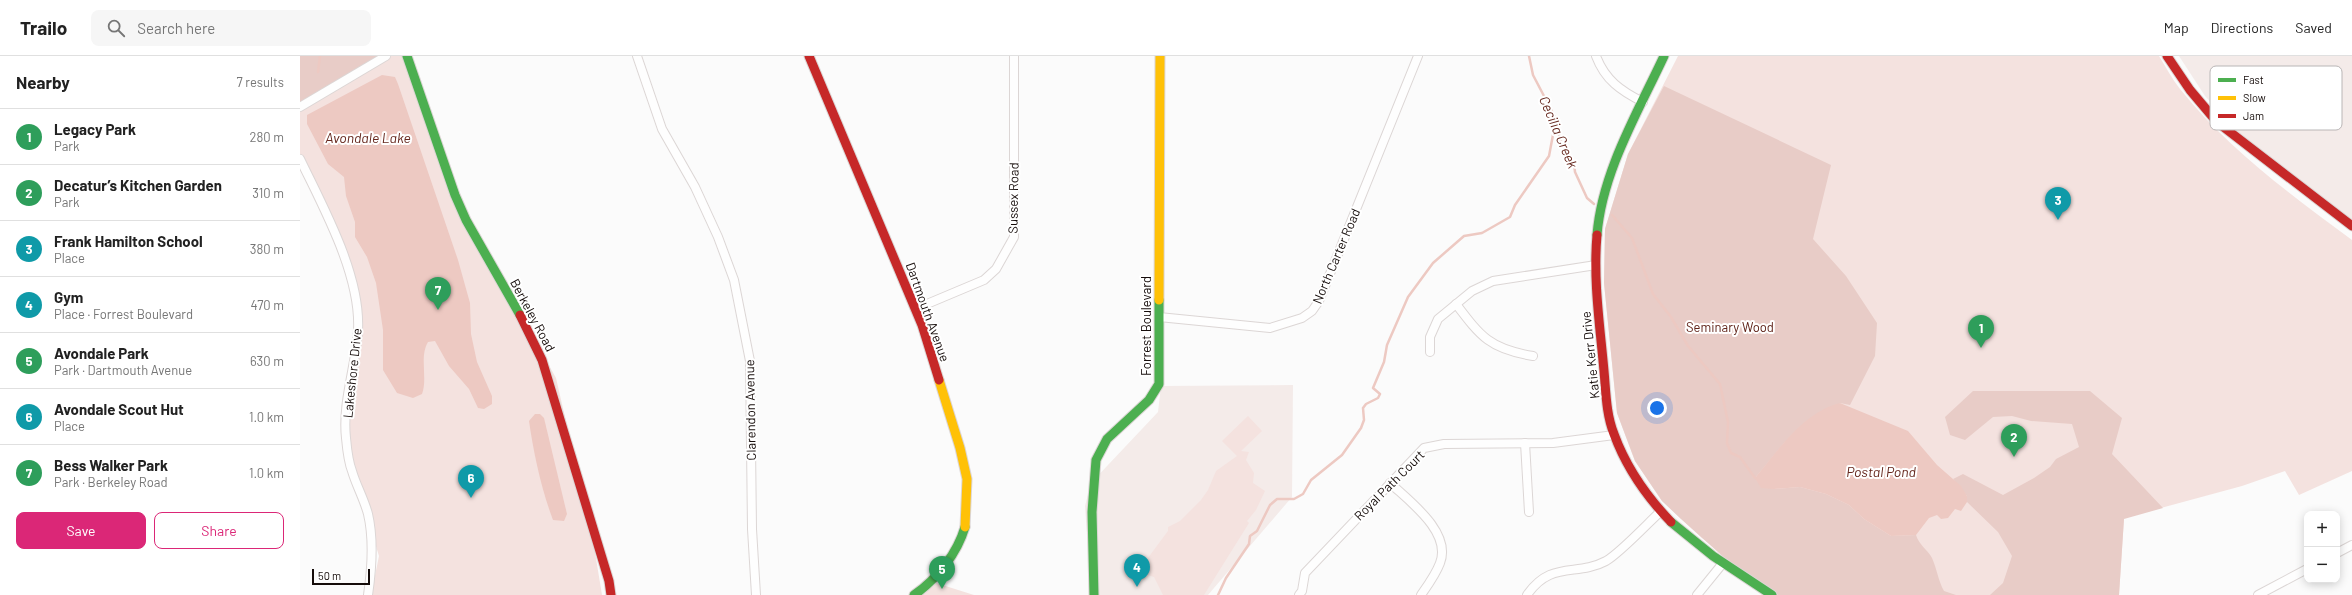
<!DOCTYPE html>
<meta charset="utf-8">
<style>
:root{--surface:#fff;--page:#f6f6f6;--text:#222;--muted:#767676;--line:#e0e0e0;--accent:#db2777}
body{margin:0;font-family:Barlow,sans-serif;background:var(--page);color:var(--text)}
.controls{position:absolute;right:12px;bottom:12px;display:grid;overflow:hidden;border-radius:8px;box-shadow:0 2px 10px #0003}
.controls button{width:36px;height:36px;display:grid;place-items:center;padding:0;border:0;border-bottom:1px solid var(--line);background:var(--surface);color:var(--text);font:20px sans-serif}
.scale{position:absolute;left:12px;bottom:10px;width:58px;box-sizing:border-box;padding-left:4px;border:2px solid #150c0a;border-top:0;font-size:11px;line-height:14px;white-space:nowrap;color:#150c0a;-webkit-text-stroke:3px #fff;paint-order:stroke}
.you{position:absolute;left:1357px;top:352px;width:14px;height:14px;margin:-10px;border:3px solid #fff;border-radius:50%;background:#1a73e8;box-shadow:0 0 0 6px #1a73e833}
.badge{display:grid;place-items:center;width:26px;height:26px;border-radius:50%;background:var(--accent);color:#fff;font-size:13px;font-weight:700}
.pin{position:absolute;translate:-50% -33px;filter:drop-shadow(0 1px 2px #0008)}
.pin::after{content:'';position:absolute;top:21px;width:14px;height:12px;background:inherit;clip-path:polygon(0 0,100% 0,50% 100%)}
.list{margin:0;padding:0;list-style:none}
h2{display:flex;justify-content:space-between;align-items:center;height:52px;margin:0;padding:0 16px;font-size:17px}
h2 small{font-size:13px;font-weight:400;color:var(--muted)}
.list li{display:grid;grid-template-columns:26px 1fr auto;gap:12px;align-items:center;box-sizing:border-box;height:56px;padding:0 16px;border-top:1px solid var(--line)}
.list b{display:block;font-size:15px;white-space:nowrap}
.list p{margin:0;font-size:13px;white-space:nowrap;color:var(--muted)}
.list em{font-size:13px;font-style:normal;color:var(--muted)}
.actions{display:flex;gap:8px;padding:12px 16px}
.actions a{flex:1;padding:9px 0;border:1px solid var(--accent);border-radius:8px;text-align:center;font-size:14px;color:var(--accent)}
.actions .main{background:var(--accent);color:#fff}
.icon{flex:none;width:22px;height:22px;fill:none;stroke:currentColor;stroke-width:2;stroke-linecap:round;stroke-linejoin:round}
.map{position:relative;flex:none;width:2052px;height:539px;overflow:hidden}
header{display:flex;align-items:center;gap:24px;box-sizing:border-box;height:56px;padding:0 20px;background:var(--surface);border-bottom:1px solid var(--line)}
header strong{font-size:19px}
nav{display:flex;gap:22px;margin-inline-start:auto;font-size:14px}
.search{width:280px;height:36px;background:var(--page);display:flex;align-items:center;gap:10px;box-sizing:border-box;padding:0 14px;border-radius:8px;color:var(--muted);font-size:15px}
main{display:flex}
aside{flex:1;background:var(--surface)}
.map>svg:first-child{display:block}
.built{fill:#f4ebe9}
.green{fill:#f4e2df}
.forest{fill:#e8ccc7}
.water{fill:#edc9c2}
.lines{fill:none;stroke-linecap:round;stroke-linejoin:round}
.stream{stroke:#edc9c2;stroke-width:2.5}
.street-casing{stroke:#dcd6d5;stroke-width:10}
.fast-casing{stroke:#dcd6d5;stroke-width:11}
.slow-casing{stroke:#dcd6d5;stroke-width:11}
.jam-casing{stroke:#dcd6d5;stroke-width:11}
.street{stroke:#fefefe;stroke-width:8}
.fast{stroke:#4caf50;stroke-width:9}
.slow{stroke:#ffc107;stroke-width:9}
.jam{stroke:#c62828;stroke-width:9}
.labels{text-anchor:middle;dominant-baseline:central;stroke-width:4;stroke-linejoin:round;paint-order:stroke}
.street-label{font-size:13px;fill:#150c0a;stroke:#fff}
.park-label{font-size:13px;fill:#5f2218;stroke:#fff}
.water-label{font-size:14px;font-style:italic;fill:#66281e;stroke:#fff}
.key{fill:#fff;stroke:#b9b6b6;stroke-width:1}
.key-label{font-size:11px;fill:#150c0a}
</style>
<header>
<strong>Trailo</strong>
<div class="search"><svg class="icon" aria-label="search" viewBox="0 0 24 24"><circle cx="10" cy="10" r="6"/><path d="M15 15l6 6"/></svg>Search here</div>
<nav><a>Map</a><a>Directions</a><a>Saved</a></nav>
</header>
<main>
<aside>
<h2>Nearby<small>7 results</small></h2>
<ul class="list">
<li><span class="badge" style="background:#2e9e5b">1</span><div><b>Legacy Park</b><p>Park</p></div><em>280 m</em></li>
<li><span class="badge" style="background:#2e9e5b">2</span><div><b>Decatur’s Kitchen Garden</b><p>Park</p></div><em>310 m</em></li>
<li><span class="badge" style="background:#0f9aa8">3</span><div><b>Frank Hamilton School</b><p>Place</p></div><em>380 m</em></li>
<li><span class="badge" style="background:#0f9aa8">4</span><div><b>Gym</b><p>Place · Forrest Boulevard</p></div><em>470 m</em></li>
<li><span class="badge" style="background:#2e9e5b">5</span><div><b>Avondale Park</b><p>Park · Dartmouth Avenue</p></div><em>630 m</em></li>
<li><span class="badge" style="background:#0f9aa8">6</span><div><b>Avondale Scout Hut</b><p>Place</p></div><em>1.0 km</em></li>
<li><span class="badge" style="background:#2e9e5b">7</span><div><b>Bess Walker Park</b><p>Park · Berkeley Road</p></div><em>1.0 km</em></li>
</ul>
<div class="actions"><a class="main">Save</a><a>Share</a></div>
</aside>
<div class="map">
<svg width="2052" height="539" viewBox="0 0 2052 539">
<rect width="100%" height="100%" fill="#fbfbfb"/>
<g class="built">
<path d="M1879 0H2052V164L1939 77 1905 40Z"/>
<path d="M993 329 992 441 908 539H791L785 450 791 427 858 356 861 330Z"/>
</g>
<g class="green">
<path d="M85 0H109L160 149 256 322 292 478 302 539H71L79 500 43 384 59 290 55 232 0 99V47Z"/>
<path d="M1378 0H1859C1866 11 1872 23 1880 33 1928 93 1991 139 2052 184V415L1999 439 1985 415 1942 430 1824 462 1819 539H1478L1402 482 1362 445 1335 405 1317 357 1304 227 1305 173 1328 98Z"/>
<path d="M948 360 962 375 941 395 949 396 946 404 954 417 953 427 965 435 956 454 947 465 949 467 904 539H863L854 521 845 518 846 522 844 524 836 518 868 475V471L880 465 901 444 908 434 916 415 937 400 922 385Z"/>
<path d="M636 527 674 539H621Z"/>
</g>
<g class="forest">
<path d="M0 0H85L0 47Z"/>
<path d="M1364 30 1531 109 1513 183 1546 220 1577 267 1575 300 1550 349 1540 347 1484 387 1455 422 1474 433 1500 431 1526 438 1549 449 1564 463 1591 480 1616 479C1619 489 1627 493 1632 502 1637 513 1638 524 1644 535L1656 539H1478L1438 514 1381 463 1362 445 1335 405 1317 357 1304 227 1305 173 1328 98Z"/>
<path d="M1673 335H1790L1822 362 1812 398 1863 452 1824 463 1819 539H1690L1703 527 1712 500 1698 476 1667 446V440L1653 423 1663 418 1703 439 1734 422 1750 411 1756 403 1779 391 1772 368 1731 365 1712 360 1693 361 1665 384 1650 379 1645 361Z"/>
</g>
<g class="water">
<path d="M82 19 95 21 98 28 158 204 170 247 171 278 177 306 192 340V348L184 353 178 352 169 333 149 310 135 285 128 286C119 301 128 322 122 338L113 342 97 337 83 314V274L76 227 67 201 55 181V166L46 140 44 121 28 108 7 68V59Z"/>
<path d="M1540 347 1608 375 1637 409 1661 430 1667 440V446L1661 455 1655 453 1648 462 1641 463 1637 459 1629 462 1616 479 1591 480 1564 463 1549 449 1526 438 1500 431 1474 433 1461 432 1455 422C1478 394 1504 356 1540 347Z"/>
<path d="M235 358H240L244 362 267 458 264 465 253 464C241 432 234 399 229 365Z"/>
</g>
<g class="lines">
<g class="stream">
<path d="M1229 0 1233 19 1256 63 1260 84 1274 107 1275 116 1287 142 1294 148"/>
<path d="M18 16 20 0"/>
<path d="M1312 159 1332 182 1353 238 1371 261 1388 290 1420 328 1428 366 1427 387 1431 397 1440 401 1455 422"/>
<path d="M918 539 926 522 949 488 950 480 957 475 970 449 977 443H994L1003 438 1011 424 1042 399 1061 372 1064 364 1063 352 1066 348 1078 342 1080 338 1073 332 1084 306 1087 289 1108 241 1133 207 1164 180 1182 177 1210 161 1215 149 1249 100 1256 63"/>
</g>
<defs>
<g id="street">
<path d="M337 0 362 73 395 131 418 181 434 224 450 305 452 473 456 539"/>
<path d="M1296 0C1305 24 1321 35 1343 46"/>
<path d="M0 51 86 0"/>
<path d="M0 103C23 151 61 219 58 274 56 310 42 346 46 382 47 393 48 405 52 415 56 429 64 443 68 458 74 484 72 512 68 539"/>
<path d="M1156 248C1181 281 1190 293 1233 300"/>
<path d="M615 253 684 224 696 213 714 181V0"/>
<path d="M859 261 970 272 1002 262 1012 255 1019 245 1118 0"/>
<path d="M1130 296V281L1138 263 1172 235 1193 225 1296 209"/>
<path d="M1225 387 1229 456"/>
<path d="M1090 427C1109 445 1152 476 1140 507 1136 518 1128 529 1121 539"/>
<path d="M2037 497 2052 489"/>
<path d="M999 539 1002 535 1005 517 1124 392 1144 388 1253 387 1314 379"/>
<path d="M1227 539C1251 504 1276 521 1306 505 1320 497 1347 468 1361 455"/>
<path d="M1397 539 1423 507"/>
<path d="M1958 539 2007 513"/>
</g>
<g id="fast">
<path d="M107 0 155 139 166 164 220 259"/>
<path d="M1297 179C1302 116 1338 56 1364 0"/>
<path d="M1371 466 1413 500 1472 539"/>
<path d="M614 539C637 523 657 498 665 471"/>
<path d="M794 539 792 456 796 404 807 383 849 344 859 328V244"/>
</g>
<g id="slow">
<path d="M859 244 860 0"/>
<path d="M639 324 660 392 667 423 665 471"/>
</g>
<g id="jam">
<path d="M509 0 622 269 639 324"/>
<path d="M1867 0 1890 34 1917 66 2052 170"/>
<path d="M1297 179C1293 224 1300 270 1304 315 1306 336 1306 358 1314 378 1326 411 1347 441 1371 466"/>
<path d="M220 259 242 304 309 525 311 539"/>
</g>
</defs>
<use href="#street" class="street-casing"/>
<use href="#fast" class="fast-casing"/>
<use href="#slow" class="slow-casing"/>
<use href="#jam" class="jam-casing"/>
<use href="#street" class="street"/>
<use href="#fast" class="fast"/>
<use href="#slow" class="slow"/>
<use href="#jam" class="jam"/>
</g>
<g class="labels">
<g class="street-label">
<text transform="translate(713 142) rotate(-89)">Sussex Road</text>
<text transform="translate(1036 200) rotate(-67)">North Carter Road</text>
<text transform="translate(628 256) rotate(70)">Dartmouth Avenue</text>
<text transform="translate(233 259) rotate(62)">Berkeley Road</text>
<text transform="translate(846 270) rotate(-90)">Forrest Boulevard</text>
<text transform="translate(1290 299) rotate(-96)">Katie Kerr Drive</text>
<text transform="translate(52 317) rotate(-84)">Lakeshore Drive</text>
<text transform="translate(450 354) rotate(-91)">Clarendon Avenue</text>
<text transform="translate(1089 429) rotate(-45)">Royal Path Court</text>
</g>
<g class="park-label">
<text x="1430" y="271">Seminary Wood</text>
</g>
<g class="water-label">
<text transform="translate(1259 76) rotate(67)">Cecilia Creek</text>
<text x="68" y="81">Avondale Lake</text>
<text x="1581" y="415">Postal Pond</text>
</g>
</g>
<rect x="1910" y="10" width="132" height="64" rx="6" class="key"/>
<rect x="1918" y="22" width="18" height="4" fill="#4caf50"/>
<rect x="1918" y="40" width="18" height="4" fill="#ffc107"/>
<rect x="1918" y="58" width="18" height="4" fill="#c62828"/>
<g class="key-label">
<text x="1943" y="28">Fast</text>
<text x="1943" y="46">Slow</text>
<text x="1943" y="64">Jam</text>
</g>
</svg>
<div class="controls">
<button>+</button>
<button>−</button>
</div>
<div class="scale">50 m</div>
<div class="you"></div>
<div class="pin badge" style="left:1681px;top:292px;background:#2e9e5b">1</div>
<div class="pin badge" style="left:1714px;top:401px;background:#2e9e5b">2</div>
<div class="pin badge" style="left:1758px;top:164px;background:#0f9aa8">3</div>
<div class="pin badge" style="left:837px;top:531px;background:#0f9aa8">4</div>
<div class="pin badge" style="left:642px;top:533px;background:#2e9e5b">5</div>
<div class="pin badge" style="left:171px;top:442px;background:#0f9aa8">6</div>
<div class="pin badge" style="left:138px;top:254px;background:#2e9e5b">7</div>
</div>
</main>
